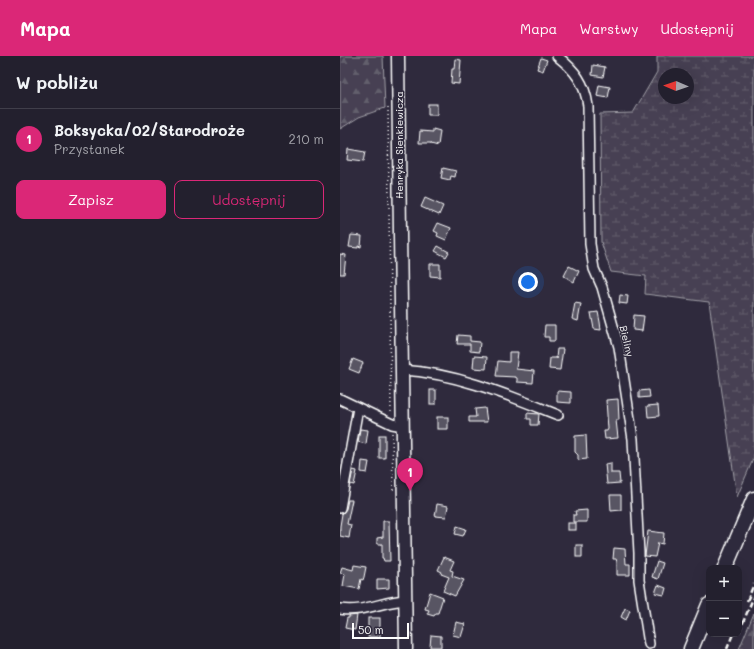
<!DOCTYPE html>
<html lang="pl">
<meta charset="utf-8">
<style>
:root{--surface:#23202e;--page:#2b2836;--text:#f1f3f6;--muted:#a3a3aa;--line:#403e4a;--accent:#db2777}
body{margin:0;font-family:Mali,sans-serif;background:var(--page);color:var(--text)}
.controls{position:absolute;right:12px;bottom:12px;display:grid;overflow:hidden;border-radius:8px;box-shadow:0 4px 16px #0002}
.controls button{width:36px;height:36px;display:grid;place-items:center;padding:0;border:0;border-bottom:1px solid var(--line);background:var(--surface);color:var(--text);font:20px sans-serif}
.compass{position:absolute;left:318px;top:12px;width:36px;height:36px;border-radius:50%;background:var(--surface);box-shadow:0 4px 16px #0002;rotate:272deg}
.scale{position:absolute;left:12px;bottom:10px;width:57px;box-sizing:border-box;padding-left:4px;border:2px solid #fff;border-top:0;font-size:11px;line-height:14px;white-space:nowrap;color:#fff;-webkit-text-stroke:3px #2f2a3d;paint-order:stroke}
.you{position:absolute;left:188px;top:226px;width:14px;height:14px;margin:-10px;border:3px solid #fff;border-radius:50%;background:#1a73e8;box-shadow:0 0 0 6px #1a73e833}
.badge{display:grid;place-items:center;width:26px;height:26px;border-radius:50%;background:var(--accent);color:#fff;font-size:13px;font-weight:700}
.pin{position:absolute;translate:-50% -33px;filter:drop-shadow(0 1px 2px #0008)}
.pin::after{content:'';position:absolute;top:21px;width:14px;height:12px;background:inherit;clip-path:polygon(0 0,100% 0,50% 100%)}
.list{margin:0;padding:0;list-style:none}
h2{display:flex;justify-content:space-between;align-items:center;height:52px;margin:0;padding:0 16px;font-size:17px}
h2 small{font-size:13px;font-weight:400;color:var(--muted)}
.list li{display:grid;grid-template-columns:26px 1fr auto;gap:12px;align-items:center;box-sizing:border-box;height:60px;padding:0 16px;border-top:1px solid var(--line)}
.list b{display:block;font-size:15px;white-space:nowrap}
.list p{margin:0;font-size:13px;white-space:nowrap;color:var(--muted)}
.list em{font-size:13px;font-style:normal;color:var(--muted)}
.actions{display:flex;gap:8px;padding:12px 16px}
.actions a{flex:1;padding:9px 0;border:1px solid var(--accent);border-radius:8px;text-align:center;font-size:14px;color:var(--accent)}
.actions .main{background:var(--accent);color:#fff}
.map{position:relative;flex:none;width:414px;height:593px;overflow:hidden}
header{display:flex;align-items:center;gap:24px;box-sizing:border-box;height:56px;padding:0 20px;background:var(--accent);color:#fff}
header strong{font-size:19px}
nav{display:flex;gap:22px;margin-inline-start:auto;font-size:14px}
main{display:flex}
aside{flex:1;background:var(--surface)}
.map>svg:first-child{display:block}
.forest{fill:url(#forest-firs);stroke:#a2a0a8}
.wetland{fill:url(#wetland-marsh);stroke:#a2a0a8;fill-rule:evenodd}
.building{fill:#595564;stroke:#fff}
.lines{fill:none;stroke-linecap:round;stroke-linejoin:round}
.street-casing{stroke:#fff;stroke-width:12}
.secondary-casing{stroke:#fff;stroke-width:15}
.primary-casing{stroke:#fff;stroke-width:17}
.path{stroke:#fff;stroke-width:1.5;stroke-dasharray:1 3;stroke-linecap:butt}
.street{stroke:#2f2a3d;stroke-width:9}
.secondary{stroke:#2f2a3d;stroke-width:12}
.primary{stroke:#2f2a3d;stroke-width:14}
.rail{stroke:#fff;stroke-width:2.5;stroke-dasharray:6 3;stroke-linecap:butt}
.labels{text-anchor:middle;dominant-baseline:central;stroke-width:3;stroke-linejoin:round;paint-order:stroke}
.street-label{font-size:10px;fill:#fff;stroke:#2f2a3d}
</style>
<header>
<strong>Mapa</strong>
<nav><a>Mapa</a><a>Warstwy</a><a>Udostępnij</a></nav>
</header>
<main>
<aside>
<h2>W pobliżu<small></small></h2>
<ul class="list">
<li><span class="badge">1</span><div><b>Boksycka/02/Starodroże</b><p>Przystanek</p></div><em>210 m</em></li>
</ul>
<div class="actions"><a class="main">Zapisz</a><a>Udostępnij</a></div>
</aside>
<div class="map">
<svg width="414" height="593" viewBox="0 0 414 593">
<defs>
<pattern id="forest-firs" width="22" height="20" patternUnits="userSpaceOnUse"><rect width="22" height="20" fill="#464152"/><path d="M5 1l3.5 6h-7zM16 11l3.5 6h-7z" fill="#625e6c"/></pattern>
<pattern id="wetland-marsh" width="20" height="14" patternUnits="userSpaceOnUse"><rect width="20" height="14" fill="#464152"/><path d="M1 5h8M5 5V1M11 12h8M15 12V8" fill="none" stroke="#625e6c"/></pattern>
</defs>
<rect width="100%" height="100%" fill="#2f2a3d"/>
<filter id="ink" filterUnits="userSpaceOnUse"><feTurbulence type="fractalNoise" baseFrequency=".025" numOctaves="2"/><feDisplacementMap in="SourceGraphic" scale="8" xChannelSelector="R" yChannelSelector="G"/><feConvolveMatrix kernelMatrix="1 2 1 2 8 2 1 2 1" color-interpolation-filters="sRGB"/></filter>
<g filter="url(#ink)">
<g class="forest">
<path d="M0 0H43L45 52 19 61 0 73Z"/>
<path d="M414 557V593H399Z"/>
</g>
<path class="wetland" d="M317 0H414V401L397 441 369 246 305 238 306 220 271 216 261 186 260 58 293 57 317 16ZM324 18H348V42H324Z"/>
<g class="building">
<path d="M201 2 207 4 203 15 197 13Z"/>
<path d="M115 3 121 4 119 28 111 27 112 13H114Z"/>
<path d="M253 9 265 11 263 21 252 19Z"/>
<path d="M259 29 270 31 268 42 257 40Z"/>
<rect x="88" y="48" width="9" height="11"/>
<path d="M93 73 100 75 98 90 91 88V87H79L80 75 93 76Z"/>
<path d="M8 93 25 96 23 106 7 104Z"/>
<path d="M103 112 116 115 115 121 111 120 110 124 101 122Z"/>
<path d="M85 142 103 150 99 159 81 151Z"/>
<path d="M98 167 111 172 106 184 97 180 98 177 94 175Z"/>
<path d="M11 179 22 180 21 191 18 190V192L9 191Z"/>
<path d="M98 190 109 196 106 201 95 195Z"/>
<path d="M0 198 6 199 4 218H0Z"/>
<path d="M90 208H100V221L90 220Z"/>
<path d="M229 210 239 215 234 226 224 220Z"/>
<path d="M280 239 288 240 287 248 279 247Z"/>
<path d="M235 247 241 248 238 265 232 263Z"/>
<path d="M258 256 260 266 261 274 254 273 251 257Z"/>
<path d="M294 259 304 260 302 275 293 274Z"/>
<path d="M205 269H215V285H209V281H204Z"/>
<path d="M118 279 130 280V285L140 286 139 296 130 295V288H117Z"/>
<path d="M217 293H223L220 314 209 313 210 302H218H216Z"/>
<path d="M169 296H178L176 313 194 315 193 327 177 326V322L175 321 156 320 158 305 169 306Z"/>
<path d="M134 300 147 301 146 313 133 312Z"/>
<path d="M13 303 23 307 19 317 9 313Z"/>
<rect x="90" y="334" width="6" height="14"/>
<path d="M309 334 310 341 299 342V335Z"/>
<path d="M217 335 231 336V347L217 346Z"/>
<path d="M278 343 279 364H276L278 382 265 383 264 375H267L268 373 266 344Z"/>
<path d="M318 349 319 360 308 361 307 350Z"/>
<path d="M145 352 147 366H129V361H136L135 353Z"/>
<path d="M187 357 199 358 198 369H191V363H187Z"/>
<rect x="97" y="361" width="11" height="12"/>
<path d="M20 373 28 374 26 388 18 386Z"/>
<rect x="39" y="379" width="6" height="23"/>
<path d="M246 379 247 403 238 404V399L235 396V380Z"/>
<path d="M22 405 29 406 27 417 21 416Z"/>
<path d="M271 407V417H279L280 427 267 428 265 408Z"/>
<path d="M13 414 17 415 14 429 10 428Z"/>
<path d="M270 439H281V454L271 455Z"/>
<path d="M8 444H12L7 468 11 469 9 482 0 480V470L2 458 6 453Z"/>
<path d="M97 448 108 450 106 461 95 460Z"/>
<path d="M247 454V466H233V459H236L235 455Z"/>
<path d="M43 465H49L50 505H44L43 502H42V488H37V482L43 481Z"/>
<rect x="228" y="467" width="8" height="7"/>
<path d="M117 470 126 473 123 480 115 478Z"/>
<path d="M308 475 324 477 323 488 318 487 315 501 305 500Z"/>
<rect x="236" y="489" width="6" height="12"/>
<path d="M274 492 285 493 286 508H290V519H277V506L276 503H273Z"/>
<path d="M104 501 114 505 110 514 113 515 112 520 124 524 115 540 103 535 109 521 101 518 102 516 98 514Z"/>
<path d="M317 505 323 507 318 523 312 521Z"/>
<path d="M14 509 26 511 24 521 23 524 21 523 19 533 3 530 5 518 0 517 2 511 13 514Z"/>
<path d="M37 523H49V532L37 533Z"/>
<path d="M318 529 326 532 324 539 315 537Z"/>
<path d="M90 536 103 541 98 557H96L94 560 87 558 89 554 85 553Z"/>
<path d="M285 552 290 554 286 564 281 561Z"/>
<path d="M17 559 15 574 5 572 7 562H9V560Z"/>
<rect x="28" y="562" width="12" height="19"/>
<path d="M116 566 125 568 121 581 113 579Z"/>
<path d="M91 579 101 580V591H90Z"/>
</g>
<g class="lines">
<defs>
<g id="street">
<path d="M217 0C235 14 245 27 248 50L250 188 254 213 262 231 279 291 293 383 299 497V524L309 588"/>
<path d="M62 314C116 317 168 339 218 359"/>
<path d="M0 343 52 368 63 370"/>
<path d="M0 452 18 352"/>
<path d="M0 553C23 557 43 545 66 544"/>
</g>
<path id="secondary" d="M58 0 60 178 66 593"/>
<g id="primary">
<path d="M385 512 414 443"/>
<path d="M351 593 369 549"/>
</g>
</defs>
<use href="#street" class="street-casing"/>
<use href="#secondary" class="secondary-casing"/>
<use href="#primary" class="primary-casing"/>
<g class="path">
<path d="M48 51 51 359"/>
<path d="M52 377 53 437"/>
</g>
<use href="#street" class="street"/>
<use href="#secondary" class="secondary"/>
<use href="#primary" class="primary"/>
<g class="rail">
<path d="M407 545 414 528"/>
<path d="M399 576 414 540"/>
<path d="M387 593 393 578"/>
</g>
</g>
</g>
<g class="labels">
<g class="street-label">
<text transform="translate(59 89) rotate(-90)">Henryka Sienkiewicza</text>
<text transform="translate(287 285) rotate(77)">Bieliny</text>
</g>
</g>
</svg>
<div class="controls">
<button>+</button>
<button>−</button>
</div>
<svg class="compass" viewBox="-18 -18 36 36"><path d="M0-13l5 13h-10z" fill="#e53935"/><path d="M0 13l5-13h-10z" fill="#a3a3aa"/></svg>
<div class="scale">50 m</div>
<div class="you"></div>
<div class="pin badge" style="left:70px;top:435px">1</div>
</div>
</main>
